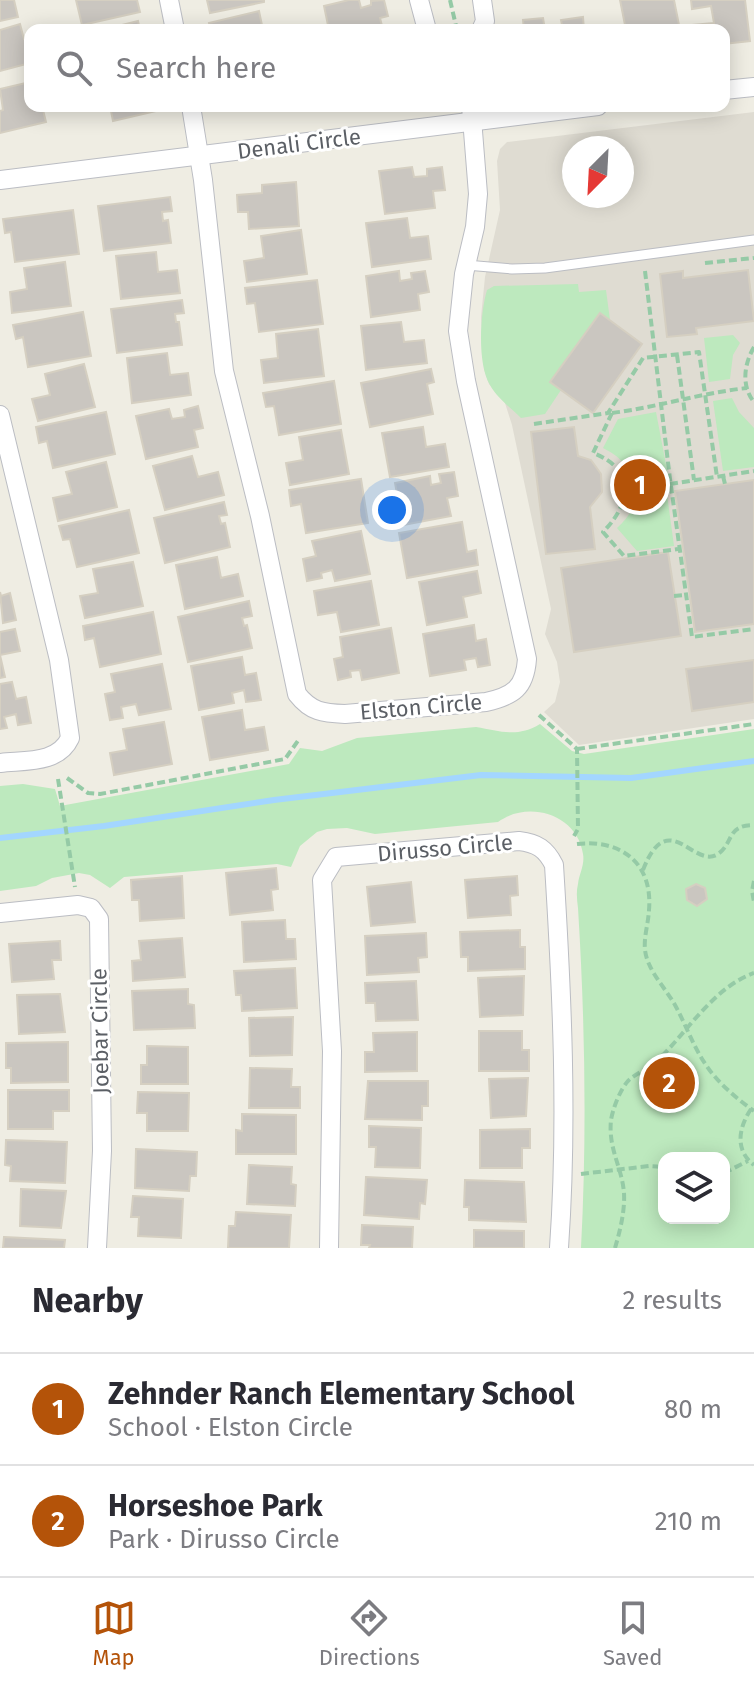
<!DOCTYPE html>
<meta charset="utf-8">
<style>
:root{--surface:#fff;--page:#f2f2f3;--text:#2b2b33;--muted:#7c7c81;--line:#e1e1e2;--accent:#b45309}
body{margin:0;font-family:"Fira Sans",sans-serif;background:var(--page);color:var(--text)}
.controls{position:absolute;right:24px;bottom:24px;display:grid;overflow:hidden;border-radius:16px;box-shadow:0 4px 20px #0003}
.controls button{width:72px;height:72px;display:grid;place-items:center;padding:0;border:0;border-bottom:2px solid var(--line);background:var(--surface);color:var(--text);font:40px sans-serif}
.compass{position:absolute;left:562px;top:136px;width:72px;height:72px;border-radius:50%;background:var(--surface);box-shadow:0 4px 20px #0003;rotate:204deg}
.you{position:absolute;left:392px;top:510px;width:28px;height:28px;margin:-20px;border:6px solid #fff;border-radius:50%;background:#1a73e8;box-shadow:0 0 0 12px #1a73e833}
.badge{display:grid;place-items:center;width:52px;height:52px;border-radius:50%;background:var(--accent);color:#fff;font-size:26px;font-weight:700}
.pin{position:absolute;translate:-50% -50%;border:4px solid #fff;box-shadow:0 2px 8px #0006}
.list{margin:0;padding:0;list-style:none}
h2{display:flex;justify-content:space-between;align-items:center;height:104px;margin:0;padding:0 32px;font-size:34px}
h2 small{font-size:26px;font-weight:400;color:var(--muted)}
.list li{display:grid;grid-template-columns:52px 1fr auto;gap:24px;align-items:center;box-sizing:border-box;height:112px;padding:0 32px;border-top:2px solid var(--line)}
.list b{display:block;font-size:30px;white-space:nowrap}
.list p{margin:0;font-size:26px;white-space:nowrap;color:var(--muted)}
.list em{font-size:26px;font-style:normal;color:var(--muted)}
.icon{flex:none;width:44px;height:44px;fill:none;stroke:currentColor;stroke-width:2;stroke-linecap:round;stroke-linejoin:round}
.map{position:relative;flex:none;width:754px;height:1248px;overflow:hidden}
.search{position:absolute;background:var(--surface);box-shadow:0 4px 20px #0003;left:24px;right:24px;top:24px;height:88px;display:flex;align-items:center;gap:20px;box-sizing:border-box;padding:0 28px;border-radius:16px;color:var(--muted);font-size:30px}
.sheet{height:328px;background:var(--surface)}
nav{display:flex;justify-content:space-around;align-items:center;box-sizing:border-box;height:112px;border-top:2px solid var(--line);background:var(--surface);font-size:22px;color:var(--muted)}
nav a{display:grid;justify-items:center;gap:4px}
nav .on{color:var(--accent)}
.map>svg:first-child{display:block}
.education{fill:#dfdcd2;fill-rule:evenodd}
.green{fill:#bde9be;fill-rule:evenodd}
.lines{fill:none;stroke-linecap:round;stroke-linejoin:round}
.stream{stroke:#a3d6ff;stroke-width:6}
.building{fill:#cac6c0;stroke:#d5cfc1;stroke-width:2}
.lane-casing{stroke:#bbbdc3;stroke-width:11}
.street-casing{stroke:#bbbdc3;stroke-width:20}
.path{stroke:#95caa6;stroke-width:4;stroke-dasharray:8 4;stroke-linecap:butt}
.lane{stroke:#fff;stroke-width:9}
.street{stroke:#fff;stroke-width:18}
.labels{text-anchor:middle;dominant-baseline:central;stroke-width:6;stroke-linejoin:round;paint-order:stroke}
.street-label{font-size:22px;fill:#5b5f65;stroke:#fff}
</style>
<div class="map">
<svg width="754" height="1248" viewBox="0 0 754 1248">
<rect width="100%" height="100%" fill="#efede3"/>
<path class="education" d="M754 112V719L579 745 544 712 555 702 560 682 557 662 545 634 551 609 512 425 505 403 489 384 484 369 481 317 485 277 500 210 497 161 500 149 507 142ZM574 148H622V196H574Z"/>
<g class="green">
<path d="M578 284 579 292 606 290 610 320 599 314 550 382 561 390 545 414 521 418C511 408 497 398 490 385 477 364 480 313 487 290L494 286Z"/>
<path d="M733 335 740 343 733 355 730 379 709 382 704 338Z"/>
<path d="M732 398 739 412 754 428V467L723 471 713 401Z"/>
<path d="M656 412 668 475 630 482C627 463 620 457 603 448L618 419Z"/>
<path d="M666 487 674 546 637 551 617 528C627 519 637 506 636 491Z"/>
<path d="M540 724 572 751 584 754 754 729V1248H581C587 1134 585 1022 578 908 577 900 576 892 578 884 579 874 585 865 583 854 577 814 528 800 498 822L375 834 347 828 327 829 317 832 300 846 291 867 277 864 124 877 110 888 90 875 79 873 52 878 36 886 0 891V786L23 784 55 789 60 806 289 764 300 748 322 751 357 738 476 727C500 731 517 738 540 724ZM664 1158H724V1218H664Z"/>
</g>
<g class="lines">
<path class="stream" d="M0 838 104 826 274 800 481 775 631 778 754 761"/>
</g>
<g class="building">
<path d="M0 0H14L18 17 0 21Z"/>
<path d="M76 0H137L140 12 82 25Z"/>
<path d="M207 0H264V2L210 13Z"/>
<path d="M349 0H359L361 8 371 5V1L384 0 388 16 380 18 383 30H329L324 6Z"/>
<path d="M620 0H674L680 30H626Z"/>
<path d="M691 0H745L750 41 724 44V30H694L693 25 714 23 711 6 692 9Z"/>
<path d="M259 11 263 30H211L209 23Z"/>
<path d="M583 17 584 30H563L561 20Z"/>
<path d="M543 18 545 30H524L523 20Z"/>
<path d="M138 21 140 30H102Z"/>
<path d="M20 24 24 39 30 37V63L0 71V30Z"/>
<path d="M30 82V106H42L46 122 0 133V111L3 110 0 89Z"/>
<path d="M110 106H155L156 111 113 121Z"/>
<path d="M412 167 414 177 427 176V169L442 167 445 190 433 191 435 208 385 214 379 171Z"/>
<path d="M296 182 299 226 249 229 248 212H238L237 195 262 193V185Z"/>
<path d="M170 197 172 211 162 212 163 221 168 220 171 243 104 251 98 206Z"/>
<path d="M73 210 79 254 15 262 11 232 5 233 3 219Z"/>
<path d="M407 218 410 238 428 236 431 259 372 267 366 223Z"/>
<path d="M301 230 307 274 247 282 244 261 264 258 261 236Z"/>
<path d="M156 252 158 272 177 270 180 293 121 299 116 256Z"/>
<path d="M65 262 71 306 12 313 10 292 27 289 24 268Z"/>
<path d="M748 270 754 321 696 328 697 334 667 337 660 274 683 271V278Z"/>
<path d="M399 271 400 281 412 279 411 273 425 271 429 292 418 294 420 310 371 317 366 276Z"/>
<path d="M317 280 323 324 259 332 255 303 247 304 245 288Z"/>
<path d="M182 300 184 313 175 314 176 322H179L182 345 117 353 111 309Z"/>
<path d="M83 312 91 356 28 367 23 337 16 339 13 325Z"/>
<path d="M600 313 642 344 593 413 550 382Z"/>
<path d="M401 322 404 342 424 340 427 363 366 370 361 326Z"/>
<path d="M318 329 324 376 264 383 261 360 278 358 276 334Z"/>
<path d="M167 353 170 375 188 373 191 395 132 403 127 358Z"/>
<path d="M84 364 95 407 38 421 32 399 50 395 45 374Z"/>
<path d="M431 369 434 382 427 384 433 414 370 427 361 383Z"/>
<path d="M334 381 341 424 279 435 274 406 266 407 263 393Z"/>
<path d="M198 406 203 428 194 430 198 447 146 459 136 416 169 409 172 419 185 417 184 410Z"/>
<path d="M106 412 115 454 53 468 47 441 39 443 36 427Z"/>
<path d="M423 427 426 447 445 444 449 467 390 477 382 433Z"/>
<path d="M574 427 578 456 591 460 601 474 602 492 590 507 595 549 546 554 531 432Z"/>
<path d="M341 430 349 474 290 485 286 463 303 460 299 437Z"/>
<path d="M192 456 198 477 218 472 224 495 165 510 153 466Z"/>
<path d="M106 462 117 507 58 521 53 498 72 494 66 472Z"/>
<path d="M454 472 458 496 447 498 451 516 403 525 395 483 430 476 431 485 441 483 439 474Z"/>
<path d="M361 479 368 523 306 533 301 504 291 506 289 490Z"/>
<path d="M754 480V624L695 632 675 491Z"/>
<path d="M224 502 227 515 219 516 221 524 225 523 230 547 165 563 154 518Z"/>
<path d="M129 510 139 553 77 567 70 539 63 540 59 526Z"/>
<path d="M462 522 467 552 476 550 478 565 407 578 399 533Z"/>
<path d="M361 531 370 574 335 581 332 570 321 573 322 578 307 581 303 559 316 556 312 541Z"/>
<path d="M668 552 681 636 574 652 561 568Z"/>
<path d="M217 557 221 578 238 574 243 596 185 609 176 565Z"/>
<path d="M133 562 143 606 85 618 80 596 98 593 93 569Z"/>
<path d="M477 571 481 593 463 597 467 617 427 625 419 582Z"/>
<path d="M371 581 379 625 341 632 337 612 318 615 314 591Z"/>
<path d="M0 592 1 596 10 593 16 620 3 623Z"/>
<path d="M249 601 252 616 242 618 244 626 247 625 252 648 188 662 178 617Z"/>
<path d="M153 612 161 654 100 667 94 638 85 640 83 626Z"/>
<path d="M474 625 476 641 486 639 490 665 478 667 476 658 464 660 466 670 430 676 423 634Z"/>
<path d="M391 628 399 673 362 680 360 670 350 671 351 677 338 680 334 659 343 657 340 637Z"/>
<path d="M15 629 20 651 0 655 5 677 0 678V632Z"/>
<path d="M242 657 245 675 256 673 261 700 246 702 244 690 232 693 234 703 199 710 191 666Z"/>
<path d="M754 660V702L692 711 686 669Z"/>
<path d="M162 664 171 709 139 715 136 704 121 707 123 718 110 720 105 694 115 692 111 674Z"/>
<path d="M12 682 16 699 26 697 31 723 18 725 16 714 4 717 7 728 0 729V684Z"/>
<path d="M242 710 245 730 264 727 268 750 210 760 202 717Z"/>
<path d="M164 722 172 764 114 775 110 753 127 750 123 729Z"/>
<path d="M276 868 278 889 271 890 273 910 230 915 226 873Z"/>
<path d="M182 876 184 918 140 921 139 900H132L131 880Z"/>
<path d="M517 876 518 895 510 896 511 915 468 918 465 880Z"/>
<path d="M411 882 415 922 371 926 367 887Z"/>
<path d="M696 884 705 888 707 899 697 906 687 900 686 889Z"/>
<path d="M285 920 286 939H295L296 959 244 962 242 922Z"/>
<path d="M520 930V947H525V969L468 971V957H461L460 932Z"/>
<path d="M426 933 427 957 418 958 419 972 367 975 365 936Z"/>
<path d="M182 938 185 977 133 981 132 961 141 960 139 941Z"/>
<path d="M60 941 61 960H52L54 979 12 982 9 944Z"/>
<path d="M295 968 297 1008 242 1011 241 995H236L234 971Z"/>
<path d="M524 976 523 1015 480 1017 478 978Z"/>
<path d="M416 981 418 1020 376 1021 375 1003H366L365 983Z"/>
<path d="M188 989V1004L194 1005 195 1028 134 1030 132 991Z"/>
<path d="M60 994 65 1032 19 1034 17 995Z"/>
<path d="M293 1017 292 1055 250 1056 249 1018Z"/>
<path d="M479 1031H522V1050H529V1071H479Z"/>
<path d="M417 1032V1071L365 1072V1052H374L373 1033Z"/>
<path d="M68 1042V1082L11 1083V1068H6V1043Z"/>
<path d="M147 1046 188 1047V1084H141V1065H147Z"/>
<path d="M250 1068 292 1069 291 1087H300V1108H249Z"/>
<path d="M528 1078 526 1116 491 1118 489 1079Z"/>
<path d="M368 1081H428V1106H422V1120L365 1119Z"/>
<path d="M8 1090H69V1111H53V1129H8Z"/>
<path d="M138 1092 189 1093 188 1131H147V1113H137Z"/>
<path d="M242 1114 296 1115V1154H236V1130L242 1131Z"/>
<path d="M369 1126 421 1128 420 1168 375 1167 376 1147H369Z"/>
<path d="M530 1129V1148H522V1168H480V1130Z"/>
<path d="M6 1140 67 1142 65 1183 10 1181 11 1166 5 1165Z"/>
<path d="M136 1149 197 1152 196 1176H190L189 1191 135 1188Z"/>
<path d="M249 1165 292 1167 291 1184 296 1185 295 1206 247 1204Z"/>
<path d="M366 1177 427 1180 425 1204 420 1203 419 1219 364 1215Z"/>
<path d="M465 1180 524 1182 526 1222 469 1220V1207H464Z"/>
<path d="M21 1189 66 1191 61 1228 20 1226Z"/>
<path d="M133 1196 183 1199 181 1238 138 1236 139 1217H131Z"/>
<path d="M236 1212 291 1215 289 1248H228L229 1226H235Z"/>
<path d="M362 1225 413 1227 412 1248H369L370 1245H361Z"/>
<path d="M474 1230 524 1231V1248H474Z"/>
<path d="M4 1237 65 1240 64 1248H3Z"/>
</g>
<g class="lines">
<defs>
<path id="lane" d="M466 265 512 269 545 268 754 240"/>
<g id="street">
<path d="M169 0 175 30"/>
<path d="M419 0 427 30"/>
<path d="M481 30 485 21 482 0"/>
<path d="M724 90 754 87"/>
<path d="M191 106 203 180 224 371 260 516 297 694C311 712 323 713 345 714L486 702C513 696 525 688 527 659L466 381 458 331 464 274 475 227 478 194 471 106"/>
<path d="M0 180 598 106"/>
<path d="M0 415 59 660 70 738C58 764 25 760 0 763"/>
<path d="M0 913 78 905 91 908 99 919 102 1151 97 1248"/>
<path d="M329 1248 332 1051 322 880 336 857 519 841C537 843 546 849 554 865 562 993 568 1120 559 1248"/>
</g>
</defs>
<use href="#lane" class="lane-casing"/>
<use href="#street" class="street-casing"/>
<g class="path">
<path d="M450 0 457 30"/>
<path d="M705 263 754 258"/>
<path d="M645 271 670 479 692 637 754 629"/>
<path d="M754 347C744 364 741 386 754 402"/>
<path d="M677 355 694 480"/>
<path d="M612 413 593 453C636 469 631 504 603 532L624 556 678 549"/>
<path d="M612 413C658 407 701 393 747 388"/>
<path d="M534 424 608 413 643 358 699 352 717 477"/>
<path d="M723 476 725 484"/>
<path d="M670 484 754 471"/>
<path d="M625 488 670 479"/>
<path d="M674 596 686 595"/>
<path d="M539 715 577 749 578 829 574 836"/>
<path d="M577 749 754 724"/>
<path d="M67 778 88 793 100 794 285 759 300 738"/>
<path d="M58 779 75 887"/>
<path d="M577 844C621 839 653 863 649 910 648 929 640 945 649 964 655 978 667 991 675 1005 686 1025 693 1046 706 1065 718 1083 736 1098 754 1111"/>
<path d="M643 870C668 805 694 870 718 854 734 843 726 825 754 825"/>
<path d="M754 881 752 891 754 902"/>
<path d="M751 1109C739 1127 734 1150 754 1165"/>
<path d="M724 1173 748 1161"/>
<path d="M581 1174 649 1166 664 1167"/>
<path d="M615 1248C620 1231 625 1211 624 1193 622 1167 608 1149 611 1120 613 1108 620 1090 628 1081 636 1073 650 1068 658 1060 688 1031 714 987 754 973"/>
</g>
<use href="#lane" class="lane"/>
<use href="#street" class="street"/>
</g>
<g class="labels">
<g class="street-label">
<text transform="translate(299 144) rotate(-7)">Denali Circle</text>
<text transform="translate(421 707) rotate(-5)">Elston Circle</text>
<text transform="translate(445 848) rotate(-5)">Dirusso Circle</text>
<text transform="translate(100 1031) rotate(-91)">Joebar Circle</text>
</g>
</g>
</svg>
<div class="controls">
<button><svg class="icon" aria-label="layers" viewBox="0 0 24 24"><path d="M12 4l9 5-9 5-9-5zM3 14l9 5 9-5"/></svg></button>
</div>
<svg class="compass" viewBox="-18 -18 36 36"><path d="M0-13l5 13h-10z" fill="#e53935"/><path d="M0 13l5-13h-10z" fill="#7c7c81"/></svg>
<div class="you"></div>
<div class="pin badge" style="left:640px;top:485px">1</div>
<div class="pin badge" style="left:669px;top:1083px">2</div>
<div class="search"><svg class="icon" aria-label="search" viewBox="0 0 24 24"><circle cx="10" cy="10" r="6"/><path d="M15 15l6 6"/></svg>Search here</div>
</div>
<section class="sheet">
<h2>Nearby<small>2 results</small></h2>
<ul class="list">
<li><span class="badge">1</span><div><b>Zehnder Ranch Elementary School</b><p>School · Elston Circle</p></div><em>80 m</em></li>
<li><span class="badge">2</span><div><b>Horseshoe Park</b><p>Park · Dirusso Circle</p></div><em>210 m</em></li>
</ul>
</section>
<nav>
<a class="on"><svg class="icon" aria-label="map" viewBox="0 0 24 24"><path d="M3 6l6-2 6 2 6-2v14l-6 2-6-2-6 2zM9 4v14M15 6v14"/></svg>Map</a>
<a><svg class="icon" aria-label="directions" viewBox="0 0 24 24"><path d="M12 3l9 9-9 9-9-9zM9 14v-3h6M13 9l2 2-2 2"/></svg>Directions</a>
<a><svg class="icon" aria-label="saved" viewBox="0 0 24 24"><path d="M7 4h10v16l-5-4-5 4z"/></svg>Saved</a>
</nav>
